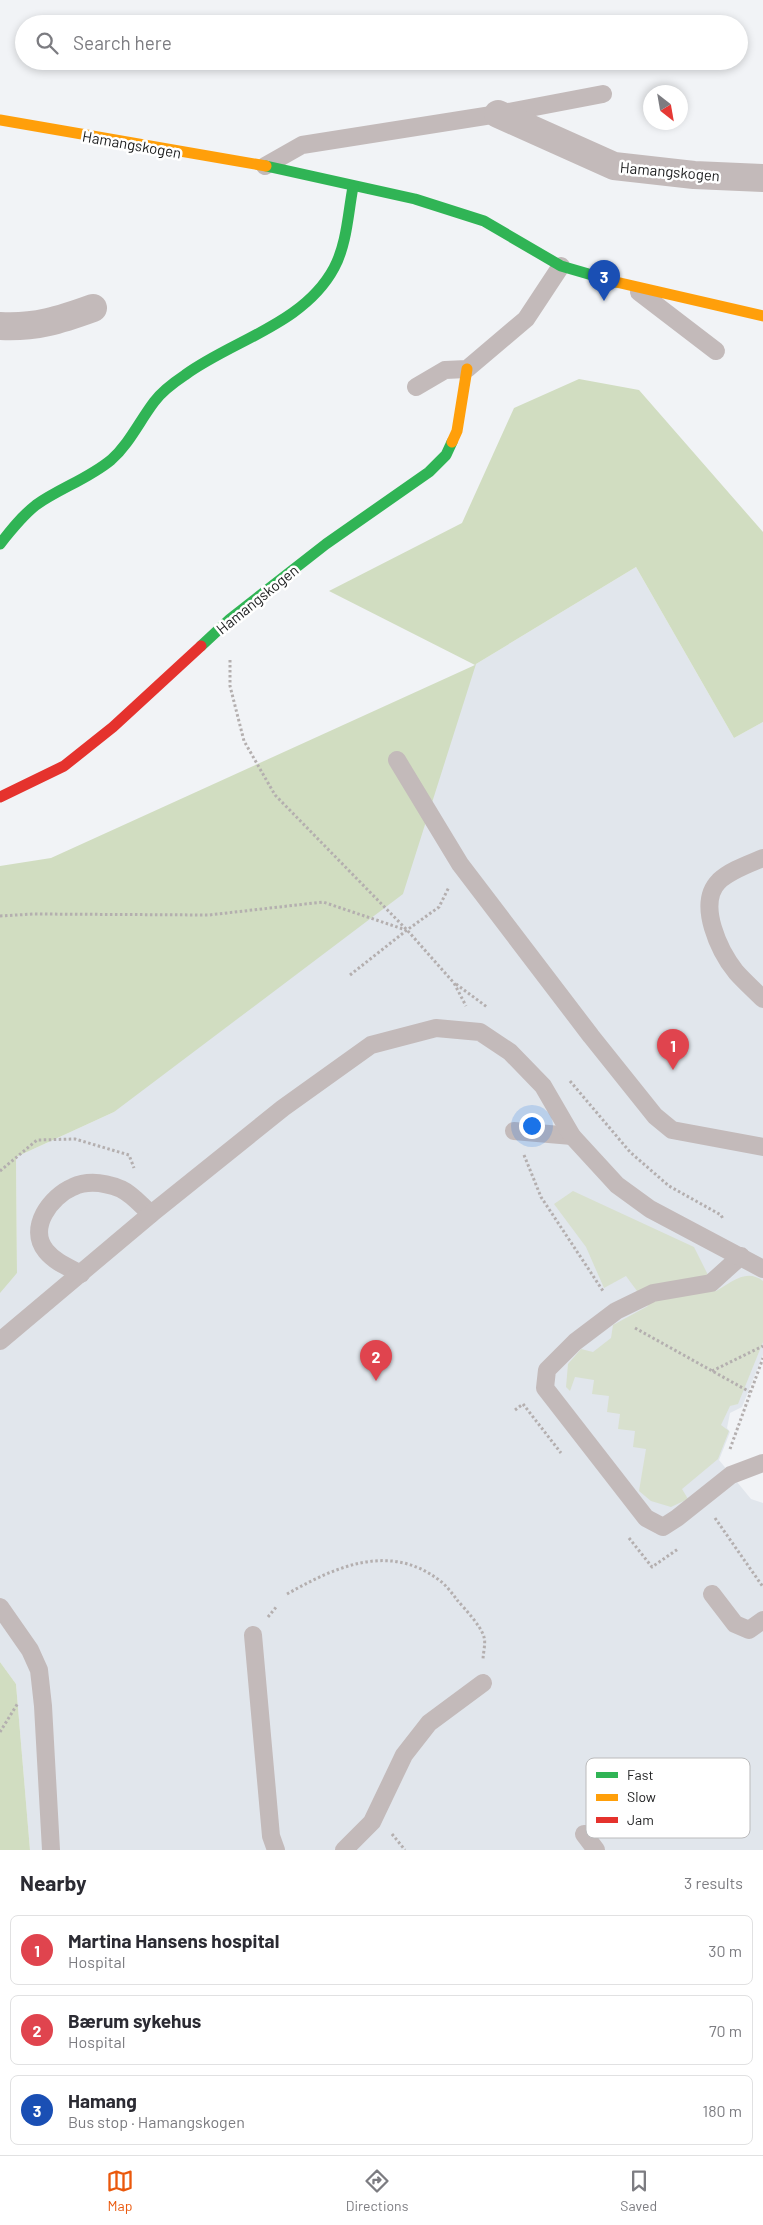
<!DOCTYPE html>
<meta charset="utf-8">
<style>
:root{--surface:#fff;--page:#f7f7f7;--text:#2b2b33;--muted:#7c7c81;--line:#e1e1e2;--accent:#ea580c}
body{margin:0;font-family:Barlow,sans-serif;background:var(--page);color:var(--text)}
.compass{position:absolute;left:643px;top:85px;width:45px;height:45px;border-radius:50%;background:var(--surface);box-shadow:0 2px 8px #0003;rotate:149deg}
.you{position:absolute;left:531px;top:1125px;width:18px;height:18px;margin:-12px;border:4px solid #fff;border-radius:50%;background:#1a73e8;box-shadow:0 0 0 8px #1a73e833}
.badge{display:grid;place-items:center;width:32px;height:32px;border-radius:50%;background:var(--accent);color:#fff;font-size:16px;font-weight:700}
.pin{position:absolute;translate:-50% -41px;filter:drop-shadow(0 1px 2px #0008)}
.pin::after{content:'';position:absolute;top:26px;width:18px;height:15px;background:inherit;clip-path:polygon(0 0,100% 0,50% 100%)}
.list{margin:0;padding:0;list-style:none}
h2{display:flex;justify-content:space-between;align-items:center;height:65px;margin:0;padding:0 20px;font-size:21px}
h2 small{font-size:16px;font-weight:400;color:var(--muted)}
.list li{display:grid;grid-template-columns:32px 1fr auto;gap:15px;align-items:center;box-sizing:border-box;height:70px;margin:0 10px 10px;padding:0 10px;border:1px solid var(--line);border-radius:8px}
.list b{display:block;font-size:19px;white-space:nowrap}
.list p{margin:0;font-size:16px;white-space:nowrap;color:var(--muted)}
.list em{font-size:16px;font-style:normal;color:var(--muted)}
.icon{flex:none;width:28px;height:28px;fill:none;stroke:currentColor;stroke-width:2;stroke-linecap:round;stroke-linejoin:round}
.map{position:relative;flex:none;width:763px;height:1850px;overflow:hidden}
.search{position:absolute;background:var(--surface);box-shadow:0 2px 8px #0003;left:15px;right:15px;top:15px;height:55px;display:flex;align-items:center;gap:12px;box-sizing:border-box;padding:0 18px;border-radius:28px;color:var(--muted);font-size:19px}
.sheet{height:305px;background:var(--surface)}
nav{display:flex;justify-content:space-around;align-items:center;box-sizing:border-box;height:70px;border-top:1px solid var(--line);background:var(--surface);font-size:14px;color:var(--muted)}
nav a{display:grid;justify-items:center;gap:2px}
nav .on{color:var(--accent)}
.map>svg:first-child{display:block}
.built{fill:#e1e6ec}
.green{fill:#d8e0ce}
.forest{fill:#d1ddc1}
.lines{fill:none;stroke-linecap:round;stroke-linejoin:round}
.path{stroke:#b4afaf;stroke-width:3;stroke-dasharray:2.5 2.5;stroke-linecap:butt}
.lane{stroke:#c3baba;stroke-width:18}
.street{stroke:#c3baba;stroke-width:28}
.fast{stroke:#30b455;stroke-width:11}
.slow{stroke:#ff9f0a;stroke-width:11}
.jam{stroke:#e5322d;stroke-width:11}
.labels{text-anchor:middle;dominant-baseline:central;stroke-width:5;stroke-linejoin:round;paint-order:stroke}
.street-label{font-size:15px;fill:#1c1d1e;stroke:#fff}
.key{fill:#fff;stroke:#bbbbbc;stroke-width:1}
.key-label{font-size:14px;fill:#1c1d1e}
</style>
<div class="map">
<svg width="763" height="1850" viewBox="0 0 763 1850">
<rect width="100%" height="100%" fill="#f1f3f6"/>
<path class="built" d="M636 567 734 738 763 722V1355L742 1407 730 1413 727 1428 730 1432 719 1460 751 1499 763 1503V1850H30L16 1684 0 1662V1286L17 1273 16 1157 114 1112 377 743 476 664Z"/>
<path class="green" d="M573 1191 694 1247 716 1291C732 1282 746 1268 763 1281V1342L738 1404 730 1406 721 1425 729 1431 718 1459 682 1489 688 1499 671 1507 651 1501 639 1491 646 1449 633 1447 635 1431 618 1429 620 1414 607 1412 609 1396 592 1394 594 1380 575 1377 570 1391 566 1387 568 1364 581 1349 593 1352 611 1338 613 1325 648 1306 626 1276 604 1288 586 1247 554 1204Z"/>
<g class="forest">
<path d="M579 379 639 390 763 532V722L734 738 636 567 476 664 403 894 114 1112 16 1157 17 1273 0 1293V866L51 858 475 665 329 591 462 523 514 408Z"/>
<path d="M0 1662 16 1684 30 1850H0Z"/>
</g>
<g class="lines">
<g class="path">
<path d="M230 660V686L244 741 275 795 407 930 454 983 466 1006"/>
<path d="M0 916 33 914 209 915 323 902 406 930"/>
<path d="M350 975 407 930 439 907 449 887"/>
<path d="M456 984 487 1007"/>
<path d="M570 1081 630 1152 669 1186 721 1215 723 1219"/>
<path d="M524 1155 541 1197 603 1291"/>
<path d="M0 1171 37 1140 75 1139 129 1155 134 1168"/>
<path d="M635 1328 750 1392"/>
<path d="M712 1371 763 1346"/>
<path d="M515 1410 523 1404 561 1453"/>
<path d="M730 1449 763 1358"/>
<path d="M715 1518 763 1587"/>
<path d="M629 1538 652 1567 678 1549"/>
<path d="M287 1594C335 1567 389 1542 439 1580 446 1585 452 1593 457 1600 465 1609 481 1626 484 1637 486 1643 483 1653 483 1660"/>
<path d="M268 1617 277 1606"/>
<path d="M0 1732 18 1703"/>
<path d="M392 1834 405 1850"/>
</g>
<g class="lane">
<path d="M265 166 302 145 498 114 603 94"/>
<path d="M639 292 716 351"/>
<path d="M416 387 445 370 467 369 526 319 561 266"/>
<path d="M397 760 460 864 591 1036 655 1116 672 1130 763 1147"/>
<path d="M763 858C749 864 731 870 719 881 696 904 720 952 736 972 744 981 754 990 763 999"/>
<path d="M514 1131 572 1136"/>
<path d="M741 1256 711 1283 653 1293 616 1311 575 1342 547 1370 545 1388 646 1518 663 1527 677 1518 731 1475 763 1463"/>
<path d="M81 1274C68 1267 55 1262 46 1251 27 1228 51 1196 73 1187 88 1180 106 1183 121 1189 132 1194 142 1206 151 1214"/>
<path d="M0 1341 151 1214 283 1108 371 1045 436 1028 480 1032 510 1052 543 1086 572 1136 617 1185 650 1209 763 1269"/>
<path d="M712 1594 735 1624 749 1630 763 1620"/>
<path d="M0 1607 30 1650 39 1670 43 1706 51 1850"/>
<path d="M253 1635 271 1836 276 1850"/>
<path d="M584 1834 596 1850"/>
<path d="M344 1850 372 1822 404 1755 429 1723 483 1683"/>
</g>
<g class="street">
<path d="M498 114 614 166 694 175 763 178"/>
<path d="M0 326C35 328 60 320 93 308"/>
</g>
<g class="fast">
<path d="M266 166 415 199 484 221 561 266 616 282"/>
<path d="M0 544C11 530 22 516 36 505 60 488 88 479 111 460 129 444 139 422 154 402 162 391 173 383 185 375 233 340 304 324 334 268 347 244 348 213 353 187"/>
<path d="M201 646 230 619 326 544 429 472 446 455 452 442"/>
</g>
<g class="slow">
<path d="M0 120 266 166"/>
<path d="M616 282 763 316"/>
<path d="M452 442 457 431 467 369"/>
</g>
<path class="jam" d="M0 797 64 766 113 727 201 646"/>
</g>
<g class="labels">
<g class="street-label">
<text transform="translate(132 144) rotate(10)">Hamangskogen</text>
<text transform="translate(670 171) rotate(5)">Hamangskogen</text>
<text transform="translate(257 599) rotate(-39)">Hamangskogen</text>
</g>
</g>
<rect x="586" y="1758" width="164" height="80" rx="8" class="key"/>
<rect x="596" y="1772" width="22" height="6" fill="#30b455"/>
<rect x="596" y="1794" width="22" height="7" fill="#ff9f0a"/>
<rect x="596" y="1817" width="22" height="6" fill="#e5322d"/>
<g class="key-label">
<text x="627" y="1780">Fast</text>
<text x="627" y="1802">Slow</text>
<text x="627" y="1825">Jam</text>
</g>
</svg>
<svg class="compass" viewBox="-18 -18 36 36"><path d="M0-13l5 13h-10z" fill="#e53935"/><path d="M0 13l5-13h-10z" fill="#7c7c81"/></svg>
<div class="you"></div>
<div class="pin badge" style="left:673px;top:1070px;background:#e0444e">1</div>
<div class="pin badge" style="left:376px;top:1381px;background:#e0444e">2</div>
<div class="pin badge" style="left:604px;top:301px;background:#1a4fb4">3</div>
<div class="search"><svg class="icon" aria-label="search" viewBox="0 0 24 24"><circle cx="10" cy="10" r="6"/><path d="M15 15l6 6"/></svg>Search here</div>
</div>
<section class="sheet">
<h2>Nearby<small>3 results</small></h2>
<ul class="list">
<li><span class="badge" style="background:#e0444e">1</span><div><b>Martina Hansens hospital</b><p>Hospital</p></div><em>30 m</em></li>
<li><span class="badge" style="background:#e0444e">2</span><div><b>Bærum sykehus</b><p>Hospital</p></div><em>70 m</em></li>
<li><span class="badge" style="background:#1a4fb4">3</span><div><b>Hamang</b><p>Bus stop · Hamangskogen</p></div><em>180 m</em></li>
</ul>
</section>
<nav>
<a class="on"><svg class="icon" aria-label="map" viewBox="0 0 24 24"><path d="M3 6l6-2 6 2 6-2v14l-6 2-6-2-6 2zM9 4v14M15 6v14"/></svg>Map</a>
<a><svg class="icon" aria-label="directions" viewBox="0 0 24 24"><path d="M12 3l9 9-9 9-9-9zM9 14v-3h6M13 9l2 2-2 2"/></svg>Directions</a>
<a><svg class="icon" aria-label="saved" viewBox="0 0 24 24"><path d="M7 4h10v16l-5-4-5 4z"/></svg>Saved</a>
</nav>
